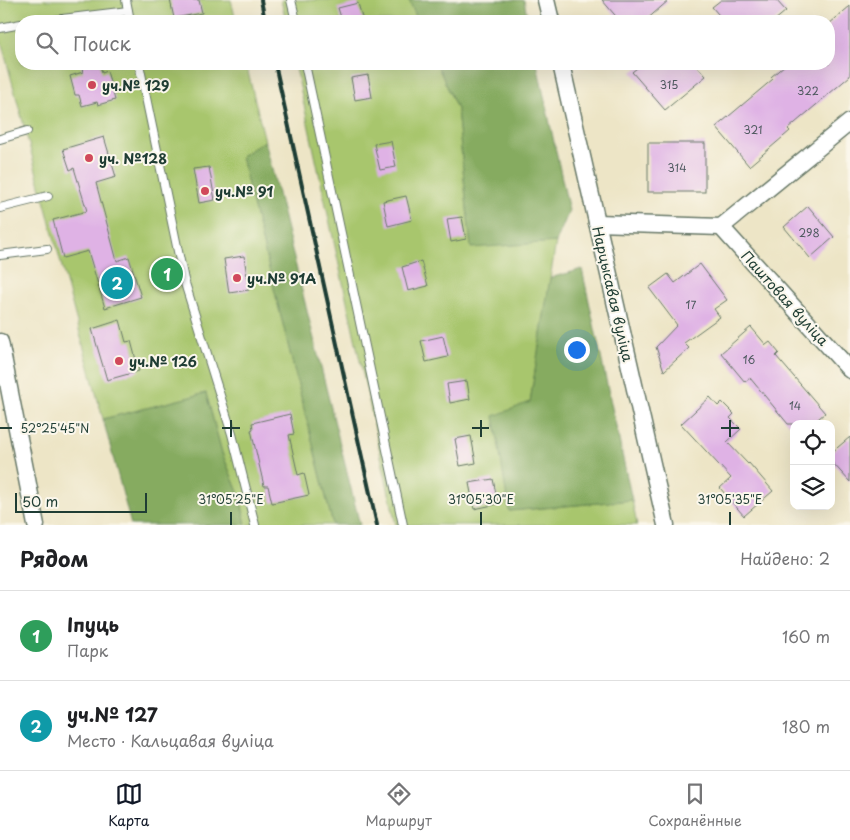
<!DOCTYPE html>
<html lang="ru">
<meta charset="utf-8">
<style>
:root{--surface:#fff;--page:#f6f6f6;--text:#202124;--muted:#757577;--line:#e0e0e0;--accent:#111827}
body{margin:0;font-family:"Playpen Sans",sans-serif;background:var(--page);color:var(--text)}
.controls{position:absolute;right:15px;bottom:15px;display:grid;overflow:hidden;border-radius:10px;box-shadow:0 5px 20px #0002}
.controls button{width:45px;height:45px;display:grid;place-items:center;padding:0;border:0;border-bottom:1px solid var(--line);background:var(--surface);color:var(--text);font:25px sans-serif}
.scale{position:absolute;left:15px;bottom:12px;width:132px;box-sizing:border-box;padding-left:5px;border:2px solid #1f3d34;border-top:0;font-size:14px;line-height:18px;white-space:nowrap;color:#1f3d34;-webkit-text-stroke:4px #fbf7ec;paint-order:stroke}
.you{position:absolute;left:576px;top:349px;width:18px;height:18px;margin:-12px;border:4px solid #fff;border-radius:50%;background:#1a73e8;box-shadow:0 0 0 8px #1a73e833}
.badge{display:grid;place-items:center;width:32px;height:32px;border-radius:50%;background:var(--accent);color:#fff;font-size:16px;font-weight:700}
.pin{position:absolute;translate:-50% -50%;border:2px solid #fff;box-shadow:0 1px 5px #0006}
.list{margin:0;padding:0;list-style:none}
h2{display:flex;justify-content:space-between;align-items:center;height:65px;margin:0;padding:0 20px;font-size:21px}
h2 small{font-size:16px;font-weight:400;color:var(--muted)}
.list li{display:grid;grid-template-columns:32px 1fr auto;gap:15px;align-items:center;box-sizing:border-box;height:90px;padding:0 20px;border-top:1px solid var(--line)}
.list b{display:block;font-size:19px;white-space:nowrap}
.list p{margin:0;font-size:16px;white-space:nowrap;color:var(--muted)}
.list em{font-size:16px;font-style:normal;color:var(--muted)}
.icon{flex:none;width:28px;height:28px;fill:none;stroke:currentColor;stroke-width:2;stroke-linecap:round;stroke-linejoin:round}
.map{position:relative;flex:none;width:850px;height:525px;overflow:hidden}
.search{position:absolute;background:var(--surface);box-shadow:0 5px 20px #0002;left:15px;right:15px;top:15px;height:55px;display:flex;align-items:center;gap:12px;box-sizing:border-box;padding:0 18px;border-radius:20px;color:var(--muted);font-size:19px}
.sheet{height:245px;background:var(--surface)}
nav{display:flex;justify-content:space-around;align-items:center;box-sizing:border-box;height:70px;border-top:1px solid var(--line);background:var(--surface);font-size:14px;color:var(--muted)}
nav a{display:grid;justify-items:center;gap:2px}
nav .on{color:var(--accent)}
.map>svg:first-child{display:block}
.green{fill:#a8c66d;stroke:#648250}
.forest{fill:#86ab60;stroke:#52744a}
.building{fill:#dfb2e5}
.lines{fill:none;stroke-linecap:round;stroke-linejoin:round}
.service-casing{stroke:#677867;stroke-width:10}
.minor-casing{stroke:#677867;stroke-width:19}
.service{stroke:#fff;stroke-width:8}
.minor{stroke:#fff;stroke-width:16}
.rail{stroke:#1f3d34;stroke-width:4}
.ticks{fill:none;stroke:#1f3d34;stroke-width:2}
.poi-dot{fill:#d1495b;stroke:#fbf7ec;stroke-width:2}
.labels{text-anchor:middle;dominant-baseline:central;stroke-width:4;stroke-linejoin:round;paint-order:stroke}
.number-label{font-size:11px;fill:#4f5a60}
.poi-label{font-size:14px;font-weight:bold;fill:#1f3d34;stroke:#fbf7ec;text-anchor:start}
.street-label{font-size:14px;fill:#1f3d34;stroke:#fbf7ec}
.ticks-label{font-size:12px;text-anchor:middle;fill:#1f3d34;stroke:#fbf7ec;stroke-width:4;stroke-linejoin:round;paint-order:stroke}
</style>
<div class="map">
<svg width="850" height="525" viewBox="0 0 850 525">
<rect width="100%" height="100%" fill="#fbf7ec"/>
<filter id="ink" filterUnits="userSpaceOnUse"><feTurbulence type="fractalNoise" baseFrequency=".02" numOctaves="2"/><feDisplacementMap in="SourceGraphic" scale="10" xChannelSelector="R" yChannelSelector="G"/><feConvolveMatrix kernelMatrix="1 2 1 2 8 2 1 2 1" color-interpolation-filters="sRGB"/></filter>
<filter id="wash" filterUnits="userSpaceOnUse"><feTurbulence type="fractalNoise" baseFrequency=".0096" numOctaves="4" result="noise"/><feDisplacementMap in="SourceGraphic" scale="20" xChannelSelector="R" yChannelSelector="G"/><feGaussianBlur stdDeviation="1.12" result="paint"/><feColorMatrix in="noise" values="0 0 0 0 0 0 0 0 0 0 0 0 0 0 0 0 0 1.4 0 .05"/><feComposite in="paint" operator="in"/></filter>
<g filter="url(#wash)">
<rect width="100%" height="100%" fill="#ede5c6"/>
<g class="green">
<path d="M0 0H231L236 21H21V64H246L265 141 241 156 333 525H246L240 497 222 453 206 393 103 419 0 37Z"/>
<path d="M281 0H409L418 21H286Z"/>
<path d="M295 64H437L457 109 471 247 556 242 530 402 510 511 632 500 637 525H396Z"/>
</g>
<g class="forest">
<path d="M409 0H524L528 21H418Z"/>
<path d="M437 64H537L569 211 556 242 471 248 457 109Z"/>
<path d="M265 141 360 525H333L241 156Z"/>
<path d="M582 269 632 500 509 511 494 416 530 402 550 278Z"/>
<path d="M206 393 222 453 240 497 246 525H131L103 419Z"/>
</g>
<g id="blocks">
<g class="building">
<path d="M170 0H199L202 13 174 18Z"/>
<path d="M602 0H669L645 21H620Z"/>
<path d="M721 0H776L786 11 774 21H724L712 7Z"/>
<path d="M358 3 363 21H342L338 8Z"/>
<path d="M850 6V76L788 129 790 131 749 166 716 127 773 79 771 77 786 64H829V24Z"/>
<path d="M89 64H100L102 73 107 71 115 100 98 105 97 102 82 106 79 95H75L70 76 83 72 81 66Z"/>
<path d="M642 64H695L706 76 665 110 632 72Z"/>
<path d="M368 75 372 97 355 100 351 78Z"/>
<path d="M104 137 116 177 96 183 117 261 129 257 141 297 105 308 88 251 63 258 53 220 87 211 74 168 70 170 63 149Z"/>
<path d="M391 141 396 167 380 170 374 144Z"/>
<rect x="648" y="143" width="57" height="49"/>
<path d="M209 167 215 200 199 203 193 169Z"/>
<path d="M406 196 412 220 388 226 383 201Z"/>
<path d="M808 206 834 237 810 258 784 227Z"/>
<path d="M462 217 466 239 451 242 447 219Z"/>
<path d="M244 256 249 290 229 293 224 259Z"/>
<path d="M421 261 428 286 408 291 402 267Z"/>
<path d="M700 264 727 300 714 309 720 317 684 343 689 348 664 371 656 347 677 325 649 288 668 274 675 283Z"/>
<path d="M120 320 126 342 131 341 139 371 107 380 92 329Z"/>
<path d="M751 327 766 345 770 342 779 353 776 356 825 413 812 424H788L750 378 745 382 721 353Z"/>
<path d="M443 336 448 357 426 362 421 341Z"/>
<path d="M467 381 470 399 450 403 447 384Z"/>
<path d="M710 397 718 406 722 402 734 414 730 418 741 429 727 442 748 464 749 463 773 491 744 516 720 488 731 478 681 424Z"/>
<path d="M290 414 294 434 289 435 298 475 304 473 309 495 272 503 268 486H264L251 430 253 429 252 423Z"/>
<path d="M471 436 476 463 460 466 455 439Z"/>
<path d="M850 437V482L831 461V453Z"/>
<path d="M493 479 498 504 474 509 469 483Z"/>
</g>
</g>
</g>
<g filter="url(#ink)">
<use href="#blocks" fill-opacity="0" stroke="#677867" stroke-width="1"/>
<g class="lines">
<defs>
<g id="service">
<path d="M126 0 130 21"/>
<path d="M291 0 296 21"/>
<path d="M46 21 128 11"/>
<path d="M0 28 21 24"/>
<path d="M139 64 184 280 232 434 255 525"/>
<path d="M305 64 403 525"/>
<path d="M0 139 27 131"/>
<path d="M0 208 48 196"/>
<path d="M0 255 47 249"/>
</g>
<g id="minor">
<path d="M546 0 551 21"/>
<path d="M561 64 666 525"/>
<path d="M597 223 721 227 850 122"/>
<path d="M721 227 850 370"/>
<path d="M0 342 36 525"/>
</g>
</defs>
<use href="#service" class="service-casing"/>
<use href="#minor" class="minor-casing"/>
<use href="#service" class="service"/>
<use href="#minor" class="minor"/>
<g class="rail">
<path d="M261 0 265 21"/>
<path d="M275 64 377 525"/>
</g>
</g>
</g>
<path class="ticks" d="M231 420V437M481 420V437M730 420V437M0 428H12M222 428H240M472 428H489M721 428H739M231 512V525M481 512V525M730 512V525"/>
<g class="poi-dot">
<circle cx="92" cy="85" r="5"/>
<circle cx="89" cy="158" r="5"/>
<circle cx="205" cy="191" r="5"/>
<circle cx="237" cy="278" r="5"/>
<circle cx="119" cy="361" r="5"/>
</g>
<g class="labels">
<g class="number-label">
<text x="669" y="84">315</text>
<text x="808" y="90">322</text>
<text x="753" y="129">321</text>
<text x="677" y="167">314</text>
<text x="809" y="232">298</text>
<text x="691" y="304">17</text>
<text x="749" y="359">16</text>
<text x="795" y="405">14</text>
</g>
<g class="poi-label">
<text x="102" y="85">уч.№ 129</text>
<text x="99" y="158">уч. №128</text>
<text x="215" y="191">уч.№ 91</text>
<text x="247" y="278">уч.№ 91А</text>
<text x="129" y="361">уч.№ 126</text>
</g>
<g class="street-label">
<text transform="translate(613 294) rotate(77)">Нарцысавая вуліца</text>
<text transform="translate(785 298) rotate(48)">Паштовая вуліца</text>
</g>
</g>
<g class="ticks-label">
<text x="55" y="433">52°25'45"N</text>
<text x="231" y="504">31°05'25"E</text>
<text x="481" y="504">31°05'30"E</text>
<text x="730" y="504">31°05'35"E</text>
</g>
</svg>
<div class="controls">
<button><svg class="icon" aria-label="locate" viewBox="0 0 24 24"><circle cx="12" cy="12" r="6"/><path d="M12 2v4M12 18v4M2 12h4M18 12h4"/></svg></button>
<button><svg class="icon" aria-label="layers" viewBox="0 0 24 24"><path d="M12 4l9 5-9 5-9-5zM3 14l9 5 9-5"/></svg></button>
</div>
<div class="scale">50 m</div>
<div class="you"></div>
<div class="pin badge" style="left:167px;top:274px;background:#2e9e5b">1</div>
<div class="pin badge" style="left:117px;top:283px;background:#0f9aa8">2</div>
<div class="search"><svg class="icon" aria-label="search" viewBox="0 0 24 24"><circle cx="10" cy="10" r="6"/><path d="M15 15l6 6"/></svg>Поиск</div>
</div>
<section class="sheet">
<h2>Рядом<small>Найдено: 2</small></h2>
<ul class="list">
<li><span class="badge" style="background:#2e9e5b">1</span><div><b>Іпуць</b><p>Парк</p></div><em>160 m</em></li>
<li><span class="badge" style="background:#0f9aa8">2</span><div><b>уч.№ 127</b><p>Место · Кальцавая вуліца</p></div><em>180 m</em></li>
</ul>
</section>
<nav>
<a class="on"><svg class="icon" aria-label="map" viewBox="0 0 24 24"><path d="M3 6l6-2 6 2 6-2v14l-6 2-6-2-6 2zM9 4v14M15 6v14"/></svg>Карта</a>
<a><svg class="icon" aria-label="directions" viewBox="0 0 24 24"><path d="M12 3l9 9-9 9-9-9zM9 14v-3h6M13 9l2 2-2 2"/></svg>Маршрут</a>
<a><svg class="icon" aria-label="saved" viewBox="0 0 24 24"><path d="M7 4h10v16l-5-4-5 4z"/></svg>Сохранённые</a>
</nav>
